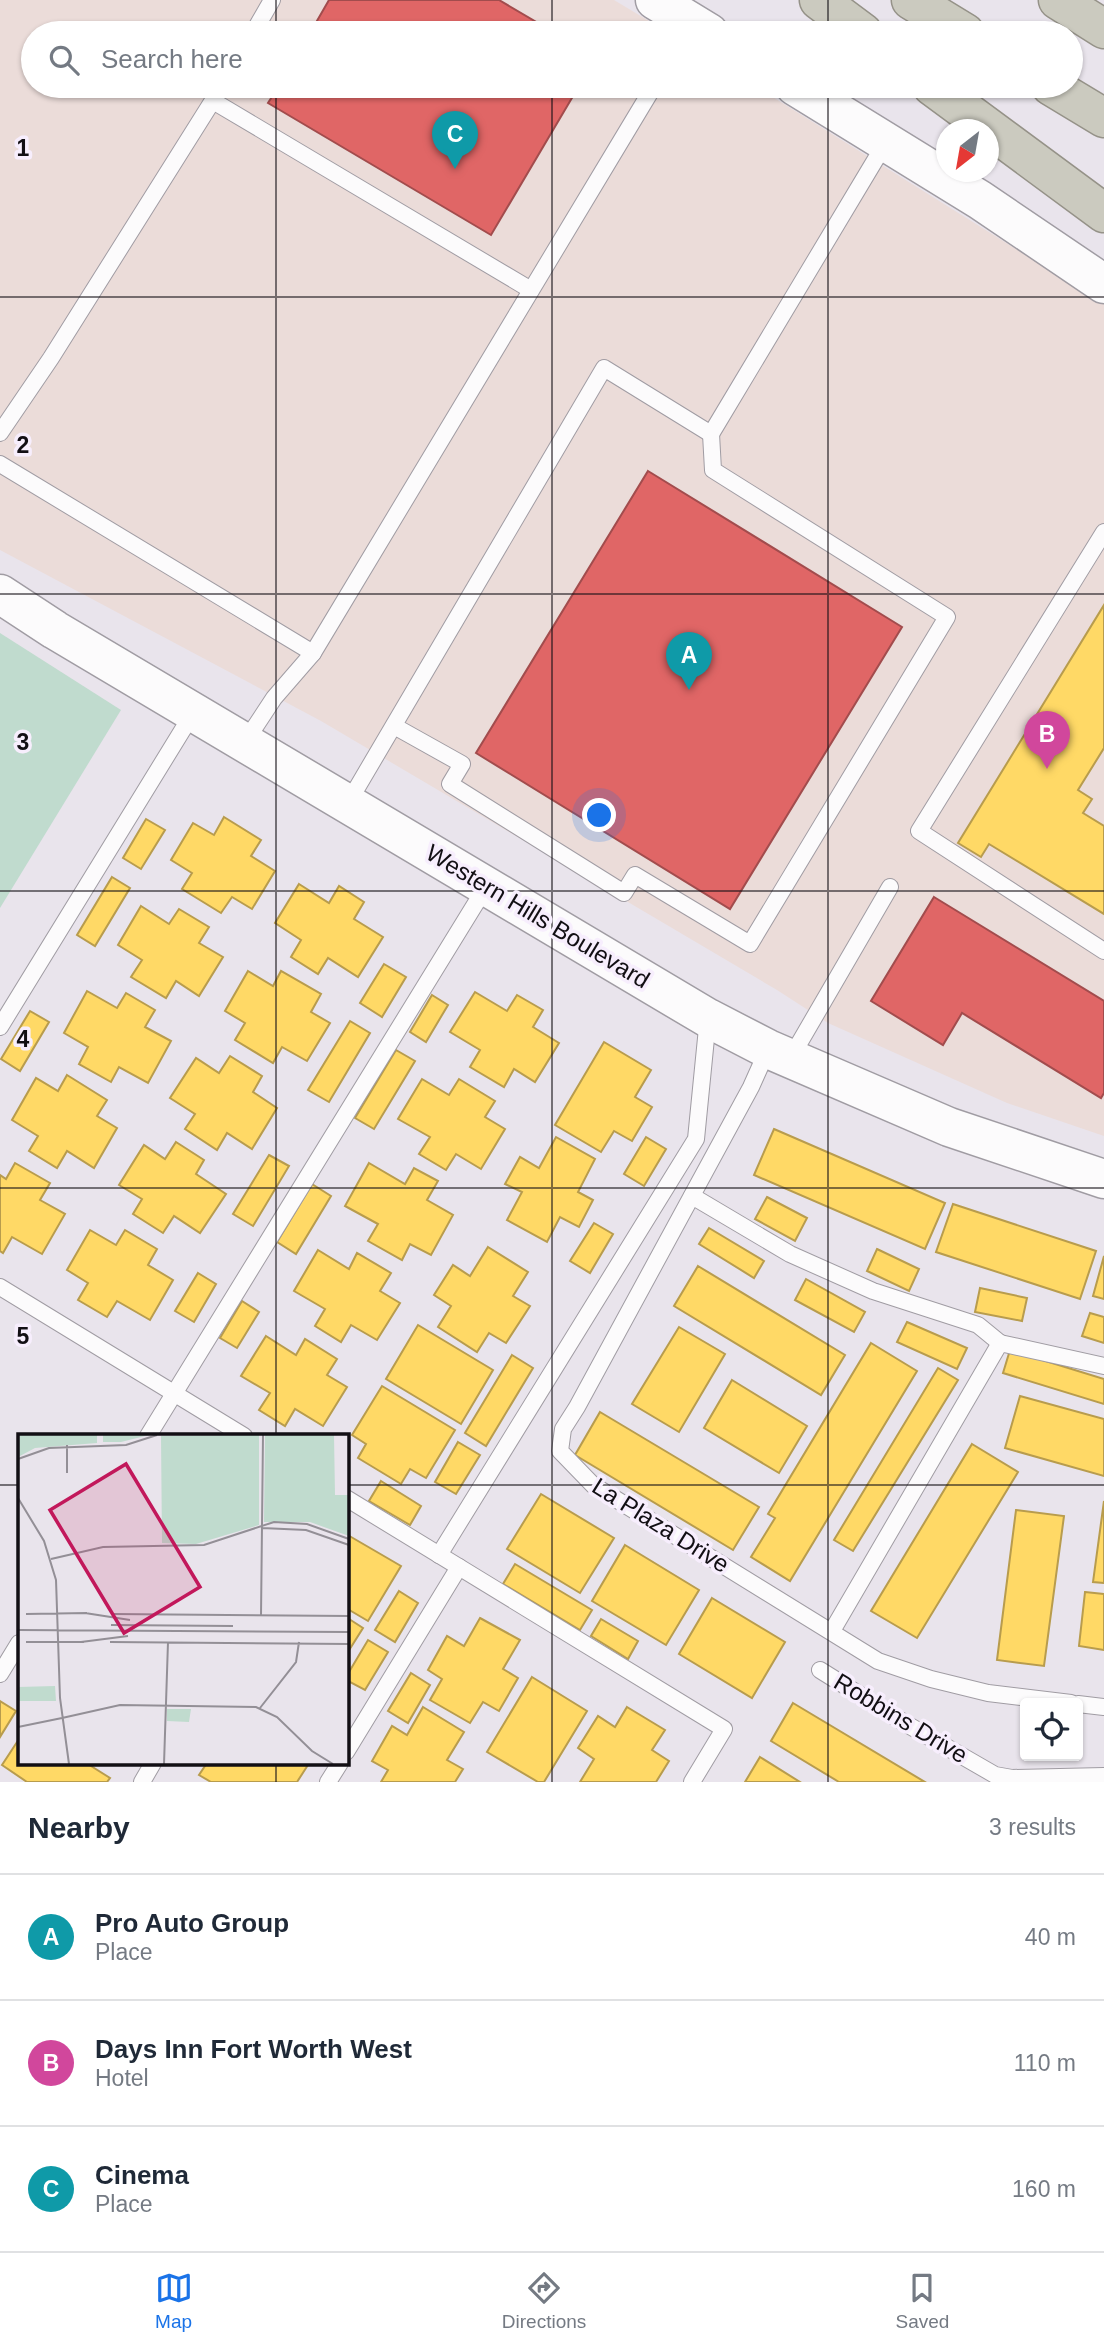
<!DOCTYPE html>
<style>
:root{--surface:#fff;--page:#f6f6f7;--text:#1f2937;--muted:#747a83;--line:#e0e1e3;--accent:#1a73e8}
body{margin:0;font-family:Arial,sans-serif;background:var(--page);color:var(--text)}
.controls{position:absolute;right:21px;bottom:21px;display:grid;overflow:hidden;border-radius:7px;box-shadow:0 2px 5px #0004}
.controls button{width:63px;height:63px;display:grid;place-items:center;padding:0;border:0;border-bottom:2px solid var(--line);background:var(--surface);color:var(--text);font:35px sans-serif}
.compass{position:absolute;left:936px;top:119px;width:63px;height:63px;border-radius:50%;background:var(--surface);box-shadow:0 2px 5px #0004;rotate:211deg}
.you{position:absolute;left:600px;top:816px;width:24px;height:24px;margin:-18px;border:5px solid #fff;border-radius:50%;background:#1a73e8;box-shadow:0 0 0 10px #1a73e833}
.badge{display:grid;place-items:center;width:46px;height:46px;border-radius:50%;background:var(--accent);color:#fff;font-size:23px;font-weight:700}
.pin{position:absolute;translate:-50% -58px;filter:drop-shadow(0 2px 4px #0008)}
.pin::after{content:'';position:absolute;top:37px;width:24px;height:21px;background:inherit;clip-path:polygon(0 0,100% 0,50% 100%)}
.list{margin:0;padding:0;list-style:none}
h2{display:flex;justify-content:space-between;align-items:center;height:91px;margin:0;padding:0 28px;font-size:30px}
h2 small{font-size:23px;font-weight:400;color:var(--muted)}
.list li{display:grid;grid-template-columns:46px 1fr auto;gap:21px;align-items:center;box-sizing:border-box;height:126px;padding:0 28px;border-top:2px solid var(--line)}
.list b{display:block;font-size:26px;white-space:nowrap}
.list p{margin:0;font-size:23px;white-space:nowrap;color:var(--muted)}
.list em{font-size:23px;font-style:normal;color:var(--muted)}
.icon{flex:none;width:38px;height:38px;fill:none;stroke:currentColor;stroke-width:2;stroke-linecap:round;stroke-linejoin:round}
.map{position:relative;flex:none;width:1104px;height:1782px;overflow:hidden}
.search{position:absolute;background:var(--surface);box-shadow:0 2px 5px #0004;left:21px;right:21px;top:21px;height:77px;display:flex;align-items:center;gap:18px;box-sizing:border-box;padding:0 24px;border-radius:38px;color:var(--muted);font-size:26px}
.sheet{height:469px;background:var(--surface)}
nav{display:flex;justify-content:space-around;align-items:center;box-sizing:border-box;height:98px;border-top:2px solid var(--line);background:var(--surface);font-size:19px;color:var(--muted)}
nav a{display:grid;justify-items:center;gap:4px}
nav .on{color:var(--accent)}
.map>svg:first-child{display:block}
.commercial{fill:#ebdcd9}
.green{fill:#c0dbce}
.homes{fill:#ffd966;stroke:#b89c4d;stroke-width:2}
.shops{fill:#e06666;stroke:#a24c4d;stroke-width:2}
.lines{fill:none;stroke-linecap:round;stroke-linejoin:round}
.lane-casing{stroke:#a09ca3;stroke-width:18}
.secondary-casing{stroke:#a09ca3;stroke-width:41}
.highway-casing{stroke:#959288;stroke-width:41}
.lane{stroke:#fcfbfc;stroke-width:16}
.secondary{stroke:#fcfbfc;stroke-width:38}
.highway{stroke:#cbcabf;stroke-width:38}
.grid{fill:none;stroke:#120f14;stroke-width:2;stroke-opacity:0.55}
.labels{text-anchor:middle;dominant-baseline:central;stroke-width:7;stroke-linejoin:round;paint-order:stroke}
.street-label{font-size:24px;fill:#120f14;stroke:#f7eefd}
.inset-road{fill:none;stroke:#938f96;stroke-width:2}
.view{fill:#c2185b;fill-opacity:0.15;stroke:#c2185b;stroke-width:3.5}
.inset-edge{fill:none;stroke:#120f14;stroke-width:3.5}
.grid-label{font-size:23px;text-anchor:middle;font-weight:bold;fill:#120f14;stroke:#f7eefd;stroke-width:7;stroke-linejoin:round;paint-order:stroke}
</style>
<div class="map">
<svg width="1104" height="1782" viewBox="0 0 1104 1782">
<rect width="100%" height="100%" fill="#e9e4ec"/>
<path class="commercial" d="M0 0H614L669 33H33V86H755L1104 304V1136L1007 1103 828 1023 777 990 321 721 0 550Z"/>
<path class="green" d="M0 633 121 710 0 908Z"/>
<g class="homes">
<path d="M1104 605V748L1078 790 1092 799 1083 813 1104 826V914L989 844 981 857 958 843Z"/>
<path d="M224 817 261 840 251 856 275 871 252 909 232 897 221 913 182 889 192 873 171 860 193 823 214 835Z"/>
<path d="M146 819 165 830 141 869 123 858Z"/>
<path d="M112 877 130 888 95 946 77 935Z"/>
<path d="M299 884 329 903 339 886 364 902 354 919 383 937 358 977 328 958 318 974 291 957 301 940 275 923Z"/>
<path d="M141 906 169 924 179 909 209 927 199 943 223 957 199 996 176 981 166 998 131 977 142 960 118 945Z"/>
<path d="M384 964 406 977 382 1017 360 1003Z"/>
<path d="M248 971 273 986 281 971 321 994 311 1012 330 1023 307 1061 282 1047 273 1063 235 1040 245 1023 225 1011Z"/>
<path d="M87 991 117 1008 126 993 155 1010 145 1027 171 1041 148 1083 119 1067 111 1082 79 1064 88 1047 64 1033Z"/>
<path d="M475 992 507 1011 517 995 543 1010 533 1027 559 1043 535 1082 514 1069 504 1087 470 1067 480 1050 450 1032Z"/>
<path d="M432 995 448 1005 426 1042 410 1032Z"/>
<path d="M30 1011 49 1022 20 1071 1 1059Z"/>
<path d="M350 1021 370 1033 329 1102 308 1090Z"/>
<path d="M604 1042 651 1070 635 1097 652 1107 632 1141 614 1131 601 1152 555 1125Z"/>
<path d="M396 1050 415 1061 374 1129 355 1118Z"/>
<path d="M230 1056 262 1076 253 1092 277 1108 252 1149 227 1133 217 1150 185 1129 195 1114 170 1098 196 1058 219 1073Z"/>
<path d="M67 1075 107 1100 97 1116 117 1128 94 1168 67 1151 57 1168 29 1151 38 1136 12 1120 36 1078 58 1091Z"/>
<path d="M422 1079 449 1095 459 1079 495 1101 485 1117 505 1129 481 1169 456 1154 446 1170 419 1154 430 1137 398 1119Z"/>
<path d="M774 1129 945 1203 925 1249 754 1175Z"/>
<path d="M556 1137 595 1159 578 1192 593 1200 579 1227 560 1217 547 1242 507 1220 522 1192 505 1184 520 1157 539 1168Z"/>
<path d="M646 1137 666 1149 644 1186 624 1174Z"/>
<path d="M176 1142 204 1160 196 1174 226 1194 200 1233 174 1216 163 1233 133 1214 142 1199 119 1185 144 1145 165 1159Z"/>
<path d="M269 1155 289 1166 253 1226 233 1214Z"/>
<path d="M15 1163 50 1183 40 1200 65 1214 42 1254 12 1237 3 1253 0 1251V1175L6 1179Z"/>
<path d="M369 1163 405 1184 414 1168 438 1181 427 1200 453 1215 431 1255 410 1244 402 1260 368 1241 378 1224 345 1206Z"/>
<path d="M312 1184 331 1196 296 1254 277 1242Z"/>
<path d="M767 1197 807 1218 795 1241 755 1219Z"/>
<path d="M953 1204 1096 1251 1080 1299 936 1252Z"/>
<path d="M594 1223 613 1234 590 1273 570 1261Z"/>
<path d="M709 1228 764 1261 754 1278 699 1244Z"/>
<path d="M90 1230 116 1245 125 1230 157 1249 148 1265 173 1280 150 1320 117 1301 107 1317 78 1300 88 1283 67 1270Z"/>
<path d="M488 1247 528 1272 513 1296 530 1306 506 1343 489 1333 477 1352 438 1327 451 1306 434 1295 453 1265 470 1276Z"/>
<path d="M877 1249 919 1269 909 1291 867 1271Z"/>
<path d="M318 1250 349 1269 357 1253 391 1273 380 1291 400 1303 377 1340 351 1325 341 1342 315 1326 325 1309 294 1291Z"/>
<path d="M1104 1256V1299L1093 1296Z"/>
<path d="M698 1266 845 1355 821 1395 674 1306Z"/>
<path d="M198 1273 216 1284 194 1322 175 1311Z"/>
<path d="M806 1279 865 1312 854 1332 795 1300Z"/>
<path d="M980 1288 1027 1298 1022 1321 975 1312Z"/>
<path d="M242 1301 259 1312 237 1348 220 1338Z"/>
<path d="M1090 1313 1104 1317V1343L1082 1336Z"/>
<path d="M907 1322 967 1348 957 1369 897 1342Z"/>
<path d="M418 1325 493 1370 461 1424 386 1379Z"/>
<path d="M679 1327 725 1354 679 1432 632 1404Z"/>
<path d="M266 1336 296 1355 305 1339 337 1359 327 1375 347 1387 323 1426 295 1409 285 1426 259 1410 270 1393 241 1376Z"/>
<path d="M871 1343 917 1371 790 1581 751 1557 775 1518 768 1514Z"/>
<path d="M1010 1350 1104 1379V1404L1003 1373Z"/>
<path d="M512 1355 533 1368 486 1446 465 1433Z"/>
<path d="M938 1368 958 1380 853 1551 834 1540Z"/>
<path d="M732 1380 807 1426 779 1473 704 1428Z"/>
<path d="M382 1386 455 1430 426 1478 410 1469 401 1484 358 1458 366 1444 352 1435Z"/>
<path d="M1020 1396 1104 1419V1476L1005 1448Z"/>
<path d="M600 1412 759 1507 733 1550 575 1455Z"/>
<path d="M458 1442 480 1455 456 1494 435 1482Z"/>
<path d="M972 1444 1018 1472 917 1638 871 1611Z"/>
<path d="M381 1481 421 1506 410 1525 369 1501Z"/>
<path d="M541 1494 614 1538 580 1593 507 1549Z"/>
<path d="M1104 1501V1583L1093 1582Z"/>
<path d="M1016 1510 1064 1516 1044 1666 997 1660Z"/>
<path d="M346 1534 401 1566 368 1621 346 1608Z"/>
<path d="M625 1545 699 1590 666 1645 592 1601Z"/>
<path d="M515 1564 592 1610 580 1630 503 1584Z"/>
<path d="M399 1591 418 1603 395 1642 375 1630Z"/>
<path d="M1085 1592 1104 1594V1650L1079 1646Z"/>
<path d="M712 1598 785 1642 752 1698 679 1654Z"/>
<path d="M346 1617 363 1628 346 1655Z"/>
<path d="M480 1618 520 1640 503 1669 518 1678 499 1711 483 1702 470 1723 430 1700 442 1679 428 1670 447 1636 464 1646Z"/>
<path d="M601 1619 638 1641 628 1659 591 1636Z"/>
<path d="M368 1640 388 1652 365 1690 346 1680V1677Z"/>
<path d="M411 1673 430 1685 408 1723 388 1711Z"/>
<path d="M532 1677 587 1711 544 1782H538L487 1752Z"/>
<path d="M0 1701 16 1711 0 1737Z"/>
<path d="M793 1703 925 1782H839L771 1741Z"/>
<path d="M423 1707 464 1732 447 1760 463 1769 455 1782H381L388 1770 372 1761 392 1726 407 1735Z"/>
<path d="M627 1707 665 1730 652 1750 669 1761 656 1782H580L594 1759 578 1748 598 1716 615 1727Z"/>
<path d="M19 1739V1763H93L91 1766 110 1778 107 1782H27L2 1765Z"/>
<path d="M760 1757 800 1782H745Z"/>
<path d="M207 1763H304L308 1765 297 1782H211L199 1775Z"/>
</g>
<g class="shops">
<path d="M329 0H499L555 33H310Z"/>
<path d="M279 86H579L491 235 268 103Z"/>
<path d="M648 471 902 627 730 909 476 753Z"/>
<path d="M934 897 1104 1001V1093L1101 1098 962 1013 943 1045 871 1001Z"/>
</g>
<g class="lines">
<defs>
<g id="lane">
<path d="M253 33 272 0"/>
<path d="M213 101 531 290"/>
<path d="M0 433 51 358 222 86"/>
<path d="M0 464 313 653"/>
<path d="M1104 532 919 831 1104 951"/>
<path d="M394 726 462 764 450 784 624 893 635 875 750 944 947 617 713 470 711 434"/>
<path d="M245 742 274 698 313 653 654 86"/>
<path d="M348 803 604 368 711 434 886 142"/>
<path d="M0 1027 193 713"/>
<path d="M768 1049 751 1087 577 1407 563 1429 560 1451 593 1485 878 1661 931 1679 988 1693 1071 1703"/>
<path d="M790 1059 890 887"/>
<path d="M692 1196 790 1254 873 1291 978 1325 1000 1343"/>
<path d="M0 1287 244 1436"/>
<path d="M148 1436 487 885"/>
<path d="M346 1498 724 1729 692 1782"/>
<path d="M439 1555 696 1139 708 1018"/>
<path d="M832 1631 1000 1343 1104 1366"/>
<path d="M820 1670 903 1722 995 1775 1012 1778 1104 1776"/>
<path d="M0 1674 19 1643"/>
<path d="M1078 1704 1104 1707"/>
<path d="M346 1752 459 1567"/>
<path d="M142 1782 153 1763"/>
<path d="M328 1782 340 1763"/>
</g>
<g id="secondary">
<path d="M655 0 709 33"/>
<path d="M795 86 980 200 1104 284"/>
<path d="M0 594 55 630 708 1018 768 1049 949 1127 1104 1179"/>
</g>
<g id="highway">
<path d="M819 0 863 33"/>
<path d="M911 0 965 33"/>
<path d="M1058 0 1104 29"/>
<path d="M932 86 1104 213"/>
<path d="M1051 86 1104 118"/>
</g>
</defs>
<use href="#lane" class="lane-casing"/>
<use href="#secondary" class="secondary-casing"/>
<use href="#highway" class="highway-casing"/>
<use href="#lane" class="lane"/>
<use href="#secondary" class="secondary"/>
<use href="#highway" class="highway"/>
</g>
<path class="grid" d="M276 0V33M552 0V33M828 0V33M276 86V1436M552 86V1782M828 86V1782M0 297H1104M0 594H1104M0 891H1104M0 1188H1104M0 1485H19M346 1485H1104M276 1763V1782"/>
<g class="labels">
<g class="street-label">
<text transform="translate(538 916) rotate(31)">Western Hills Boulevard</text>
<text transform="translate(661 1525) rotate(32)">La Plaza Drive</text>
<text transform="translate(901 1718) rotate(31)">Robbins Drive</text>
</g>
</g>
<g transform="translate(18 1434)">
<rect width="331" height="331" fill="#e9e4ec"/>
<path d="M0 1H79V9L17 14 0 23ZM85 1H131L103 8H85ZM241 1V91L178 110 144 109 143 2ZM247 1H316L317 61H331V102L292 88H246ZM37 252 38 267H0V253ZM149 275H173L171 288 149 287Z" fill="#c0dbce"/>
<path class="inset-road" d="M0 25 31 14 108 11 139 1M49 39V11M0 64 26 107 38 146 42 264 51 330M244 94 288 96 331 111M33 125 85 113 186 111 256 88 289 90 331 105M67 179 112 186M8 180 69 179M95 180 331 182M243 182 245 1M93 191 215 192M0 196 331 198M8 208H66M63 208 110 202M92 208 331 210M242 274 278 228 281 208M44 284 102 271 238 273 259 283 294 317 315 330M0 293 44 284M146 330 150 208"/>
<path class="view" d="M108 30 182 153 106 199 32 76Z"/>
<rect width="331" height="331" class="inset-edge"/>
</g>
<g class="grid-label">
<text x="23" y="156">1</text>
<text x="23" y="453">2</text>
<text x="23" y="750">3</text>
<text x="23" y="1047">4</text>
<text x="23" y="1344">5</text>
</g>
</svg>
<div class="controls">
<button><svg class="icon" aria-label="locate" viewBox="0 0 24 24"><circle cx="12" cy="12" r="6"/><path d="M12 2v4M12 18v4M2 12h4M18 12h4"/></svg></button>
</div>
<svg class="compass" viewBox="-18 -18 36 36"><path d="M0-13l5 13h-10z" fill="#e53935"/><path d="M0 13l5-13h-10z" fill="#747a83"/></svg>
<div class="you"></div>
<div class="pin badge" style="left:689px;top:690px;background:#0f9aa8">A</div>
<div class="pin badge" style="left:1047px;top:769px;background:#d1479c">B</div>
<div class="pin badge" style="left:455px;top:169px;background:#0f9aa8">C</div>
<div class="search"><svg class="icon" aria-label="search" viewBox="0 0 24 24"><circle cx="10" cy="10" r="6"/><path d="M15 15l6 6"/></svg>Search here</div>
</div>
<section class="sheet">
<h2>Nearby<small>3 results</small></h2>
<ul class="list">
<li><span class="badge" style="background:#0f9aa8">A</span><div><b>Pro Auto Group</b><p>Place</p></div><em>40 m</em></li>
<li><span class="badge" style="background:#d1479c">B</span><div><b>Days Inn Fort Worth West</b><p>Hotel</p></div><em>110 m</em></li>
<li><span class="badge" style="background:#0f9aa8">C</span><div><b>Cinema</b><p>Place</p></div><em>160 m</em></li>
</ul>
</section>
<nav>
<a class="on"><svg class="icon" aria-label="map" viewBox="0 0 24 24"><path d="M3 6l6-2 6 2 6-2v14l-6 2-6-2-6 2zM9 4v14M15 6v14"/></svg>Map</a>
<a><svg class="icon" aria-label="directions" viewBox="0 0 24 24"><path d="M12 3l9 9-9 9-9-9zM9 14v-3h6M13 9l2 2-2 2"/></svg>Directions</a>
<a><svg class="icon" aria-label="saved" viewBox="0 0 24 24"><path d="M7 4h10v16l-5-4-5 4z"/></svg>Saved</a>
</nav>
